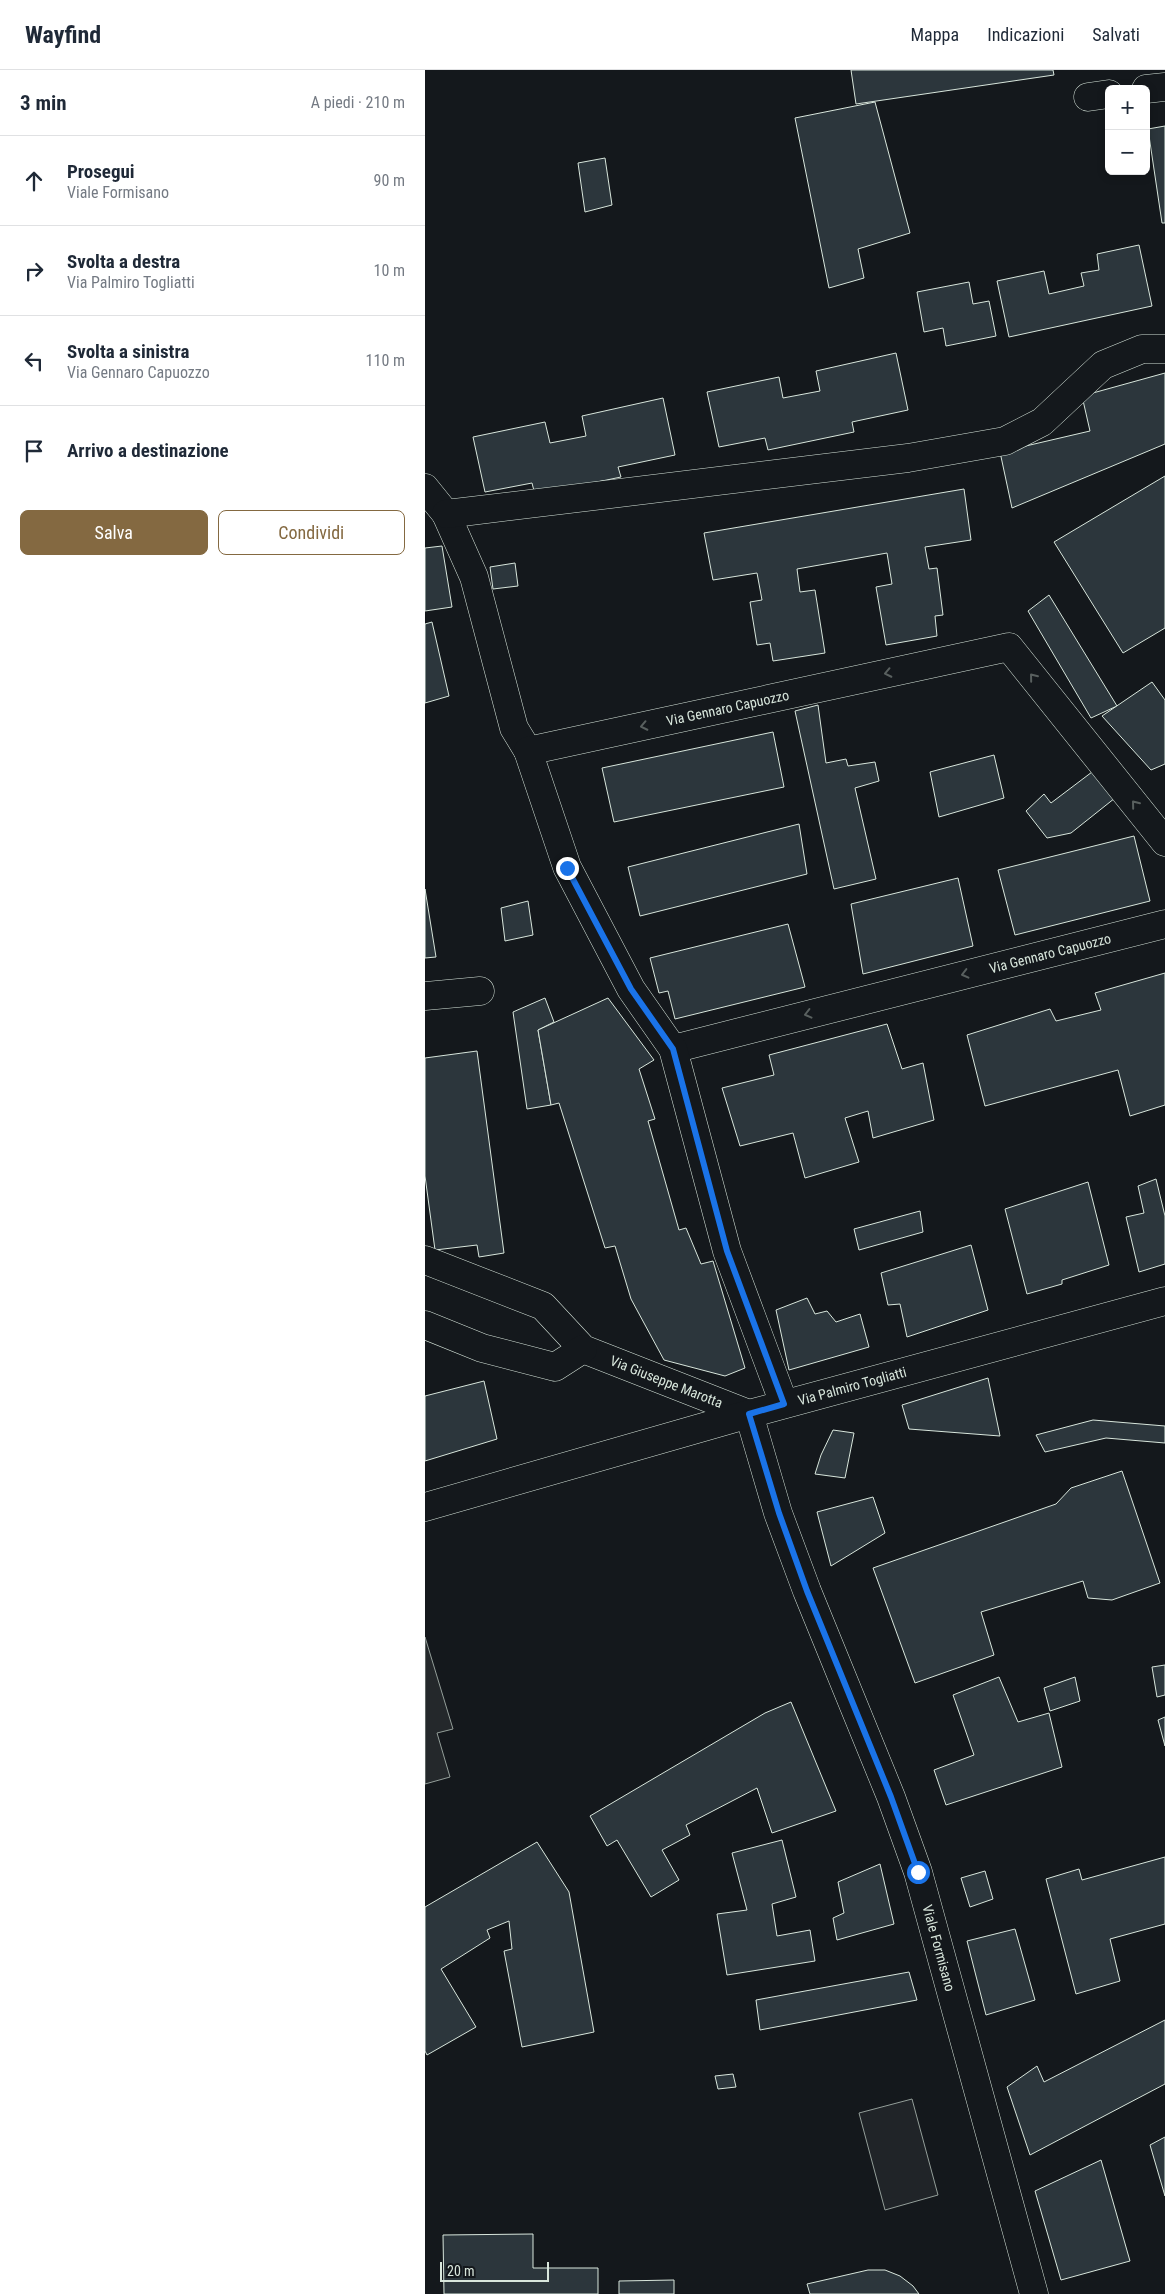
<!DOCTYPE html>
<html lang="it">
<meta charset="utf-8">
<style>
:root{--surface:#fff;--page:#f2f2f3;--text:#1f2937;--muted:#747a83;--line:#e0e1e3;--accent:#846941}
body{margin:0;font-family:"Roboto Condensed",sans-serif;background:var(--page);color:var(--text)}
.controls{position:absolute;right:15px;top:15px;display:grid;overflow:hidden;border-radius:8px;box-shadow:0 2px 8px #0003}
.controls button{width:45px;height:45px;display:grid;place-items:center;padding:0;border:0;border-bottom:1px solid var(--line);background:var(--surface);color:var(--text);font:25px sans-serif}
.scale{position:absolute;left:15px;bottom:12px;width:109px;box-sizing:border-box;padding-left:5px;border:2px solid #d8e6dc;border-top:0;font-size:14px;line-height:18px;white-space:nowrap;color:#d8e6dc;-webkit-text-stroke:4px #14181c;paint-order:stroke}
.stop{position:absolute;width:15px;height:15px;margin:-11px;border:4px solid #1a73e8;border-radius:50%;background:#fff}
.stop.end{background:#1a73e8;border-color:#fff;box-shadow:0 1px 5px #0008}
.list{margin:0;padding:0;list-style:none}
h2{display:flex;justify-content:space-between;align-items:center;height:65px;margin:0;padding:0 20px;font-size:21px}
h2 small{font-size:16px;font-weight:400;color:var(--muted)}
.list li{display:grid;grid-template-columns:32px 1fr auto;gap:15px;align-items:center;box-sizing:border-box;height:90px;padding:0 20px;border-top:1px solid var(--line)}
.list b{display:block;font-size:19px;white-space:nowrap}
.list p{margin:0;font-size:16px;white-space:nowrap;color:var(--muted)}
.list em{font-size:16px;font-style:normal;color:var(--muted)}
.actions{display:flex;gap:10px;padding:15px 20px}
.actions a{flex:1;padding:11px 0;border:1px solid var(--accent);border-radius:8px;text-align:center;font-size:18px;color:var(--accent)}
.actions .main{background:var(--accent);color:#fff}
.icon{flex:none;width:28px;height:28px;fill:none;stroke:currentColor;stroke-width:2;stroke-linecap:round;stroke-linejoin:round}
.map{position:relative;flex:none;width:740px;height:2224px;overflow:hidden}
header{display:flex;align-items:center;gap:30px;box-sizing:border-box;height:70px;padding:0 25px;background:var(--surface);border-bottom:1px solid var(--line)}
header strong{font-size:24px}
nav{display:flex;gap:28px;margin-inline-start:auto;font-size:18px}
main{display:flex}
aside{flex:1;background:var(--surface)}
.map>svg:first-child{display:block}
.green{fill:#202428;stroke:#939e99}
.parking{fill:#24282b;stroke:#939e99}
.building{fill:#2c363c;stroke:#d8e6dc}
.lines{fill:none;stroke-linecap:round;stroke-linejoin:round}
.street-casing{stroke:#d8e6dc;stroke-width:29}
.secondary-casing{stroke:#d8e6dc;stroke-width:29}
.street{stroke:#14181c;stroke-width:28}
.secondary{stroke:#14181c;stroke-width:28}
.oneway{stroke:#59605f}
.route{stroke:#1a73e8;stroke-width:6}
.labels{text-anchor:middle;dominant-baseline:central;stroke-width:4;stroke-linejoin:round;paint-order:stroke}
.street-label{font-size:14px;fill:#d8e6dc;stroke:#14181c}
</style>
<header>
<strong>Wayfind</strong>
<nav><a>Mappa</a><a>Indicazioni</a><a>Salvati</a></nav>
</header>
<main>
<aside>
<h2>3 min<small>A piedi · 210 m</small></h2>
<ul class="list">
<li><svg class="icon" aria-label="ahead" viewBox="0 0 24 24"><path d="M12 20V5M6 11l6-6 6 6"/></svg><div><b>Prosegui</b><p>Viale Formisano</p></div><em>90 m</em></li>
<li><svg class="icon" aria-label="right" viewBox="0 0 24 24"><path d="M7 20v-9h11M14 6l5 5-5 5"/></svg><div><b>Svolta a destra</b><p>Via Palmiro Togliatti</p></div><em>10 m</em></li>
<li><svg class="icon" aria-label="left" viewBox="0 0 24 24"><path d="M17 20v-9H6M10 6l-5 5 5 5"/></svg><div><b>Svolta a sinistra</b><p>Via Gennaro Capuozzo</p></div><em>110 m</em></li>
<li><svg class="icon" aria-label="arrive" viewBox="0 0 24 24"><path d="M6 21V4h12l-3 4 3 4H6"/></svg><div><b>Arrivo a destinazione</b></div></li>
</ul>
<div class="actions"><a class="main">Salva</a><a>Condividi</a></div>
</aside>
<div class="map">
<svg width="740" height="2224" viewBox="0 0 740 2224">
<rect width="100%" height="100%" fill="#14181c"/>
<path class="green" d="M487 2029 513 2125 460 2140 434 2043Z"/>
<path class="parking" d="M0 1567 28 1659 12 1663 25 1707 0 1714Z"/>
<g class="building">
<path d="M426 0H628L629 5 431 34Z"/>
<path d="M450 32 485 163 433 179 439 208 404 218 370 48Z"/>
<path d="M740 56V153H737L723 59Z"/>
<path d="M180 88 187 135 160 142 153 93Z"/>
<path d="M714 175 727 236 584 267 572 211 619 201 624 224 659 216 656 203 674 200 672 184Z"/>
<path d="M544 212 548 234 564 231 571 266 521 276 518 258 499 262 492 222Z"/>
<path d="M471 283 483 340 427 352 429 362 343 380 340 368 294 377 282 322 354 307 358 328 395 321 391 301Z"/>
<path d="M740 303V374L587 438 575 382 665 361 657 326Z"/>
<path d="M238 328 250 385 193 397 196 407 110 425 107 413 60 422 48 367 120 352 125 373 161 366 157 346Z"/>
<path d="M740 406V558L698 583 629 472Z"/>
<path d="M539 419 546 470 500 477 504 499 512 498 518 545 510 546 512 566 461 575 451 517 467 514 462 483 372 499 375 522 390 520 400 583 348 591 345 573 332 575 325 532 337 530 332 503 288 510 279 463Z"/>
<path d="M17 476 27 537 0 541V478Z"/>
<path d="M90 493 93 516 68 519 65 497Z"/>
<path d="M624 525 692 636 666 648 603 541Z"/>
<path d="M7 552 24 626 0 633V554Z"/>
<path d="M727 612 740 630V694L726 700 677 646Z"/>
<path d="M393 635 401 693 421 689 423 696 450 692 454 711 430 718 451 809 409 819 370 641Z"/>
<path d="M348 662 359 717 189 752 177 698Z"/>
<path d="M569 685 579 728 514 747 505 702Z"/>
<path d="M667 702 690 728 646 763 622 768 601 741 619 724 626 733Z"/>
<path d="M374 754 382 804 215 846 203 797Z"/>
<path d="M709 766 725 831 590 865 573 800Z"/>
<path d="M533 808 548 876 438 904 426 834Z"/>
<path d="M0 819 11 887 0 888Z"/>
<path d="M103 831 108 865 80 871 76 838Z"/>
<path d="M363 854 380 917 250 949 243 921 234 923 225 888Z"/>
<path d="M740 903V1035L705 1046 693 1000 560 1036 542 965 625 939 631 951 676 940 670 923Z"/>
<path d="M120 928 129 952 113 960 126 1035 102 1039 88 942Z"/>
<path d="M183 928 229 990 214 999 230 1049 223 1051 254 1160 261 1158 276 1194 288 1191 320 1298 300 1306 239 1290 206 1229 190 1176 180 1178 134 1033 126 1035 113 960Z"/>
<path d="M462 954 477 999 498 993 509 1050 448 1068 443 1041 420 1048 434 1092 380 1108 368 1063 315 1076 297 1018 349 1005 344 985Z"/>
<path d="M52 981 79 1183 54 1187 52 1175 10 1180 0 1106V988Z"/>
<path d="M731 1109 740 1146V1194L714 1202 701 1147 719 1143 713 1116Z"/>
<path d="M663 1112 684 1195 637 1210V1214L602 1224 580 1139Z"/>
<path d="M495 1141 498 1162 434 1180 429 1159Z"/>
<path d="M546 1175 563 1240 482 1267 475 1234 463 1235 456 1203Z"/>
<path d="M382 1228 390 1244 402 1241 411 1252 435 1244 444 1277 364 1300 351 1240Z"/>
<path d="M563 1308 575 1366 484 1359 477 1335Z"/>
<path d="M59 1311 72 1369 0 1391V1326Z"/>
<path d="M668 1350 740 1356V1373L681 1368 620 1382 611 1365Z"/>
<path d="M408 1360 429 1363 420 1408 390 1404 396 1385Z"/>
<path d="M697 1401 735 1513 687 1530 663 1528 658 1511 556 1542 569 1585 490 1613 448 1498 631 1434 646 1418Z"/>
<path d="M448 1427 460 1463 406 1496 392 1442Z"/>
<path d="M740 1595V1625L732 1627 727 1597Z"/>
<path d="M574 1607 593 1652 624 1643 637 1697 521 1735 509 1700 549 1685 528 1625Z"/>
<path d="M650 1607 655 1631 625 1641 619 1618Z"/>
<path d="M366 1632 411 1741 347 1763 332 1718 261 1755 265 1765 237 1780 254 1810 226 1827 192 1770 182 1776 165 1746 340 1643Z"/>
<path d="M740 1647V1676L733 1650Z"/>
<path d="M357 1770 371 1827 347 1834 352 1866 385 1860 390 1891 302 1905 292 1844 322 1840 307 1783Z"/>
<path d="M112 1772 144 1822 169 1962 97 1977 79 1881 87 1879 84 1851 62 1860 65 1868 16 1899 51 1957 2 1985 0 1981V1837Z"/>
<path d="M740 1787V1854L685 1869 695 1911 651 1924 621 1809 654 1799 657 1810Z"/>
<path d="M455 1794 469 1854 412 1870 408 1848 419 1843 413 1812Z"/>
<path d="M560 1801 568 1829 545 1837 536 1808Z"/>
<path d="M590 1859 610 1930 561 1945 542 1871Z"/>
<path d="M484 1902 492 1930 335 1960 331 1930Z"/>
<path d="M740 1950V2014L605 2085 582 2017 612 1996 619 2012Z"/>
<path d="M308 2004 311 2017 293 2019 290 2006Z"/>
<path d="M740 2067V2126L725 2075Z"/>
<path d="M676 2090 705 2191 636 2210 610 2121Z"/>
<path d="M108 2164V2198H173V2224H19L18 2165Z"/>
<path d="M443 2200H460L475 2206 488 2216 494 2224H385L382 2214Z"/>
<path d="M249 2210V2224H194V2211Z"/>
</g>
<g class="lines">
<defs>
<g id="street">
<path d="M721 19 740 17"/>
<path d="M663 27 684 24"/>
<path d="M0 418 21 444 49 507 89 658 103 681"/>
<path d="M21 444 483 388 580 371 617 352 678 295 717 279H740"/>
<path d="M0 926 55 921"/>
<path id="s1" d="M248 979 740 854"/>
<path id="s2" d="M0 1190 118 1236 158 1279 324 1344 353 1443 382 1521 466 1727 493 1802 609 2224"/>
<path d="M0 1255 57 1278 130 1297 158 1279"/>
<path id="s3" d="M359 1334 302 1181 248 979 206 919 142 797 103 681 584 577 740 772"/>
</g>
<g id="secondary">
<path id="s4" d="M0 1437 324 1344 740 1231"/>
</g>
</defs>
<use href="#street" class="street-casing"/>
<use href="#secondary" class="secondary-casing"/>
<use href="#street" class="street"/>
<use href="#secondary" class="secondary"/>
</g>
<defs><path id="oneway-chevron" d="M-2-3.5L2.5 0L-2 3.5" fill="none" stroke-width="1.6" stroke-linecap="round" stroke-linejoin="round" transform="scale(1.25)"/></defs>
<g class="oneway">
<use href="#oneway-chevron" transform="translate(463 603) rotate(168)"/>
<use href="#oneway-chevron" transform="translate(608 607) rotate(-129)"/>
<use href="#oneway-chevron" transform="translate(219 656) rotate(168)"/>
<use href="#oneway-chevron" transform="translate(710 734) rotate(-129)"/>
<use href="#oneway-chevron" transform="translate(540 904) rotate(166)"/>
<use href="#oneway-chevron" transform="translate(383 944) rotate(166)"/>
</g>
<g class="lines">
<path class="route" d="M142 798 206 919 248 979 302 1181 359 1334 324 1344 354 1443 382 1521 466 1727 493 1802"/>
</g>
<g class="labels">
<g class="street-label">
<text stroke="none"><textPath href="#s3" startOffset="910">Via Gennaro Capuozzo</textPath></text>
<text stroke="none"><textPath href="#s1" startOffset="389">Via Gennaro Capuozzo</textPath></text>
<text stroke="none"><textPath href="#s2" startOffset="275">Via Giuseppe Marotta</textPath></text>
<text stroke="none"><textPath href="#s4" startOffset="444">Via Palmiro Togliatti</textPath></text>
<text stroke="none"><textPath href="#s2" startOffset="931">Viale Formisano</textPath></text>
</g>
</g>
</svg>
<div class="controls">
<button>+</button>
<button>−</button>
</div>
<div class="scale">20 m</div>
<div class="stop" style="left:493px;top:1802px"></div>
<div class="stop end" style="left:142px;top:798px"></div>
</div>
</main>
